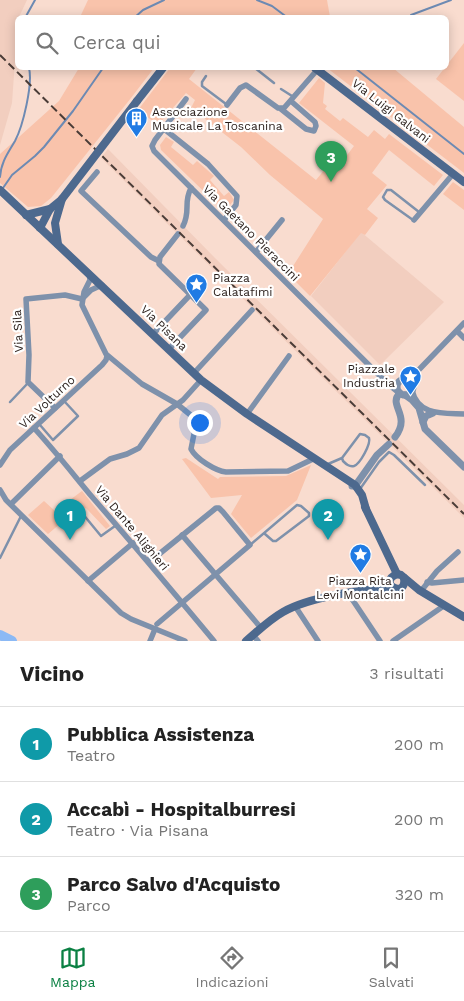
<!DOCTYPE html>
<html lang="it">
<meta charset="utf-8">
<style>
:root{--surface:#fff;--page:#f6f6f6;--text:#222;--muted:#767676;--line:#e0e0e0;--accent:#0b8043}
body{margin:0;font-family:"Work Sans",sans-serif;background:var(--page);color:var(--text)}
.you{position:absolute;left:199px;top:422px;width:18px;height:18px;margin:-12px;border:4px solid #fff;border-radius:50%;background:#1a73e8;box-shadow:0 0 0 8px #1a73e833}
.badge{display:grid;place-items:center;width:32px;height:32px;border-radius:50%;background:var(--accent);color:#fff;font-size:16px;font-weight:700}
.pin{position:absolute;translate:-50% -41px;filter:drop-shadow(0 1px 2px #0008)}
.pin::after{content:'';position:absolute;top:26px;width:18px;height:15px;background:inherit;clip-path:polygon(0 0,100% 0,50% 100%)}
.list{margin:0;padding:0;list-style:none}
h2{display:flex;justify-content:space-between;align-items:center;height:65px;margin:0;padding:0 20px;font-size:21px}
h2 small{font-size:16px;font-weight:400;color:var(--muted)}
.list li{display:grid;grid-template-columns:32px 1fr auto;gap:15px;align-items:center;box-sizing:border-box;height:75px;padding:0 20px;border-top:1px solid var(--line)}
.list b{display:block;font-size:19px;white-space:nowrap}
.list p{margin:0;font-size:16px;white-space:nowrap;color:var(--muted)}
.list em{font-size:16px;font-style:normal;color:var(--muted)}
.icon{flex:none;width:28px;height:28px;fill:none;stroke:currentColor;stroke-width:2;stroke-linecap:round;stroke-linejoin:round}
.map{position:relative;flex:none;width:464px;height:641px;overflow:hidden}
.search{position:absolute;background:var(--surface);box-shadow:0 2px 12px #0003;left:15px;right:15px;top:15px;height:55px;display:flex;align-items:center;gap:12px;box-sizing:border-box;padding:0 18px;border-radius:8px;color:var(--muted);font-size:19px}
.sheet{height:290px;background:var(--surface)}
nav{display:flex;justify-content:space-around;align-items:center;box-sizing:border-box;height:70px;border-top:1px solid var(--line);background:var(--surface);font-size:14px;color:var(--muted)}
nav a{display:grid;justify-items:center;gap:2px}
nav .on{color:var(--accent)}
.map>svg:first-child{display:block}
.built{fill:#f2cebf}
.green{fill:#f9c3ab}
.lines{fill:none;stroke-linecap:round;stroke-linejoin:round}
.stream{stroke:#6d8ab3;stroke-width:2}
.river{stroke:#8bb9f5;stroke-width:10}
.service{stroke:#7e91ab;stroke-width:2.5}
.minor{stroke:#7e91ab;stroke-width:5.5}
.tertiary{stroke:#7e91ab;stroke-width:7}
.secondary{stroke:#4d698e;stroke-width:8}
.rail{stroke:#4a3c37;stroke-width:2;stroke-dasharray:8 4;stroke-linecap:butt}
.secondary-bridge{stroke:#4d698e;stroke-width:8}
.labels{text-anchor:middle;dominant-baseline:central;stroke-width:4.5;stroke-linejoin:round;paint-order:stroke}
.street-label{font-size:12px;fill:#271c18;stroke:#fff}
.poi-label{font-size:12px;fill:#271c18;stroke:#fff;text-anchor:start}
</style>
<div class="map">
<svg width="464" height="641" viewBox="0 0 464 641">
<rect width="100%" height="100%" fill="#f9dccf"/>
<g class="built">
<path d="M0 0H27L19 17 18 18 12 103 0 145Z"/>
<path d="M108 149 215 258 464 505V518L101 158Z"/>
<path d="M361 232 444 302 380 365 311 296Z"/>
</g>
<g class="green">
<path d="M88 0H327L330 17H80Z"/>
<path d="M464 43V101L436 79Z"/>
<path d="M79 68H154L131 98 51 198 41 206 28 207 0 183V154L59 101Z"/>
<path d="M170 68H197L189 79 316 180 334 158 341 163 354 146 299 103 319 78 325 83 323 103 327 106 325 109 340 121 343 118 368 137 374 130 385 139 389 134 443 175 434 186 389 150 372 173 387 185 367 209 378 218 365 235 361 233 310 296 288 274 323 219 270 175 241 147 191 108 195 100 186 93 158 125 138 110Z"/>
<path d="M327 68H393L464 127V173Z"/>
<path d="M166 137 174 142 171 147 193 165 197 161 214 176 210 180 224 196 229 192 234 200 226 210 222 209 161 150 160 145Z"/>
<path d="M453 182 464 190V210L443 194Z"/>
<path d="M186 458 218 479 220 477 286 476 311 465 297 500 251 538 231 514 242 495 211 498 182 459Z"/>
<path d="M82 491 110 526 106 529 86 508 74 512 48 534 28 515 44 501 55 511Z"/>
</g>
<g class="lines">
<g class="stream">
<path d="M257 0 272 6 288 18"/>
<path d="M25 18 35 0"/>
<path d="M134 18 143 10 164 0"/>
<path d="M409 18 411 15 451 0"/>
<path d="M355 68 464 154"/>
<path d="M0 177C1 162 8 153 15 141 23 126 33 84 29 68"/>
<path d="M3 188 12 175 35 156 44 147 73 111 103 68"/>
</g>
<path class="river" d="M0 635 12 641"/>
<g class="service">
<path d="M255 68 274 83"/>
<path d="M206 76 202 82V86L226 104"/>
<path d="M281 89 292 96"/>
<path d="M413 220 385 200 383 197 387 190H391L419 212"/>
<path d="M10 402 28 383"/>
<path d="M40 425 53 440 78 416 65 402"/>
<path d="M328 464 342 458 360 434 365 435 369 438C371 444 360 464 354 466 349 467 346 464 343 461L342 458"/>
<path d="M360 489 379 462 389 452 394 455 425 485"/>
<path d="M82 513 101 536 115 526"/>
<path d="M250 545 297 505 301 506 309 513V516L276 541H273L265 534"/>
<path d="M0 558 21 516"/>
</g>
<g class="minor">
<path d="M186 99 155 140 152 146 154 151 387 383 398 392"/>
<path d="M227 105 240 88 246 85 278 108H284L318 69"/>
<path d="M281 109 306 129 314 131 316 126 315 122 292 102"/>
<path d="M163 128 208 164 237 196 236 205 224 220"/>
<path d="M97 172 81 191 151 257 159 261"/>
<path d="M414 220 453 174"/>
<path d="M183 226C191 210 183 203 191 188"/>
<path d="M256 252 282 220"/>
<path d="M89 273 90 280 84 292 82 305 106 354 142 384 177 404 193 417 196 424 191 449C196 459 216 471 226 472L288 471 313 459"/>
<path d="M84 297 91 290 102 285"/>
<path d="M457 331 464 338"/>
<path d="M153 334 190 295"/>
<path d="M169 349 206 310 159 264 160 257 178 234"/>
<path d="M194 373 252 310"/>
<path d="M409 380 464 323"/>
<path d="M412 390C418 416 443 413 464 414"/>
<path d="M55 408 28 382 29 355 26 299 65 295 82 299"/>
<path d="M247 414 289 356"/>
<path d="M34 428C55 451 73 474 93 498 134 545 174 593 214 641"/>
<path d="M0 465 10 450 102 365 106 360 107 356"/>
<path d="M80 481 110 459 127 454 139 448 162 415 183 400 201 380"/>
<path d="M0 490 6 500 121 613 131 619 185 641"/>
<path d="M11 504 60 456"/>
<path d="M182 535 261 628"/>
<path d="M147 560 158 555 216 508H219L223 512 250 545 157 624"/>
<path d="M88 581 133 543"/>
<path d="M427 582 432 583 464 580"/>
<path d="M421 591 437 571 458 552"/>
<path d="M348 593 380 641"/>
<path d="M295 606 318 641"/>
<path d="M253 635 258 641"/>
<path d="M150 641 155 629"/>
<path d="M393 641 445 605"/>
</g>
<g class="tertiary">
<circle cx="405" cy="387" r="8"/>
<path d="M405 395 412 400 419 408 425 429 464 467"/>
<path d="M423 422 426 416 433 413"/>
<path d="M395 437C412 415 387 405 400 393"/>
<path d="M352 486H355L377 455 389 444"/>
</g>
<g class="secondary">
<path d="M315 68 464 182"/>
<path d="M137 101 163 68"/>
<path d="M0 190 201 380 247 414 355 485 362 495 366 509"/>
<path d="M26 215 50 209"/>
<path d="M40 228 50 209 61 200"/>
<path d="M58 244 55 223 62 199"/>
<path d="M365 507 397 574"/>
<path d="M397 574 401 575 419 590 464 617"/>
<path d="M397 574C376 583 407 600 404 578"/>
<path d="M246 641C258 631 269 620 283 612 307 598 367 587 395 589"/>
</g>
<path class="rail" d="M0 55 464 514"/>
<path class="secondary-bridge" d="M62 199 137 101"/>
</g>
<defs>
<symbol id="building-pin" viewBox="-11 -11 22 30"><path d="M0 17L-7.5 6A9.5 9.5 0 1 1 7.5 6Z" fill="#207be4" stroke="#fff"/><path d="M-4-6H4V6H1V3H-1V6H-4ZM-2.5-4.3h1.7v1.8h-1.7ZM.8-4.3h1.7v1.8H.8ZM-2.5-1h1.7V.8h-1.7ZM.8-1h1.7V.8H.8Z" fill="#fff"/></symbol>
<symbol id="sight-pin" viewBox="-11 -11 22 30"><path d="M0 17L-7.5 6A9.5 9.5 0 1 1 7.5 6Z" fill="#207be4" stroke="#fff"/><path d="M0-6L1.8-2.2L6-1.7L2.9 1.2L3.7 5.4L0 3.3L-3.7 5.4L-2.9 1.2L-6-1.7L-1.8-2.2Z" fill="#fff"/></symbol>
</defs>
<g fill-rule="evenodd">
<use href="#building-pin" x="124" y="106" width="25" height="34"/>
<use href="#sight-pin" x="184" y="272" width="25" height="34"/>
<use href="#sight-pin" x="398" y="364" width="25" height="34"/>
<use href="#sight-pin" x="348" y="542" width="25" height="34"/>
</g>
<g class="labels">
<g class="street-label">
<text transform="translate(391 111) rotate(38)">Via Luigi Galvani</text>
<text transform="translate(251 233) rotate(45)">Via Gaetano Pieraccini</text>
<text transform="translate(164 328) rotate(44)">Via Pisana</text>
<text transform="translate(18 331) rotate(-93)">Via Sila</text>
<text transform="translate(47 402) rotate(-43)">Via Volturno</text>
<text transform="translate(132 528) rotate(50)">Via Dante Alighieri</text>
</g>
<g class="poi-label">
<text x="152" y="112">Associazione<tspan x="152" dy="14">Musicale La Toscanina</tspan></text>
<text x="213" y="278">Piazza<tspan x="213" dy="14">Calatafimi</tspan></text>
<text x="395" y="369" text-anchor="end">Piazzale<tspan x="395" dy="14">Industria</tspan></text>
<text x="360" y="581" text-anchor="middle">Piazza Rita<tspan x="360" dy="14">Levi Montalcini</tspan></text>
</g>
</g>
</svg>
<div class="you"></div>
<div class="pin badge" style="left:70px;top:540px;background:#0f9aa8">1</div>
<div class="pin badge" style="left:328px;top:540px;background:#0f9aa8">2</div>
<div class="pin badge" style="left:331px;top:182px;background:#2e9e5b">3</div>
<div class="search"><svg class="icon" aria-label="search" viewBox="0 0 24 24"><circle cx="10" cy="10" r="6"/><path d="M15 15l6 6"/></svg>Cerca qui</div>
</div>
<section class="sheet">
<h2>Vicino<small>3 risultati</small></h2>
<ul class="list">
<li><span class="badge" style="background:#0f9aa8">1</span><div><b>Pubblica Assistenza</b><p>Teatro</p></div><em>200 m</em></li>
<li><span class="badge" style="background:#0f9aa8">2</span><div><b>Accabì - Hospitalburresi</b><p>Teatro · Via Pisana</p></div><em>200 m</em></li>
<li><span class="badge" style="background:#2e9e5b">3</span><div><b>Parco Salvo d'Acquisto</b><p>Parco</p></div><em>320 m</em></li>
</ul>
</section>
<nav>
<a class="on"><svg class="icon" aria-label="map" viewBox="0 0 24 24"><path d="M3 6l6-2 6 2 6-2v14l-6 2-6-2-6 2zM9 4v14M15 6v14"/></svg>Mappa</a>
<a><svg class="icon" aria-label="directions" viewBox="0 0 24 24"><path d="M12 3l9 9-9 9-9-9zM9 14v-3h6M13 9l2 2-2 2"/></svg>Indicazioni</a>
<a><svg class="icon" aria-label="saved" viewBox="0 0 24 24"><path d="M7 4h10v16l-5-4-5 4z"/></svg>Salvati</a>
</nav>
